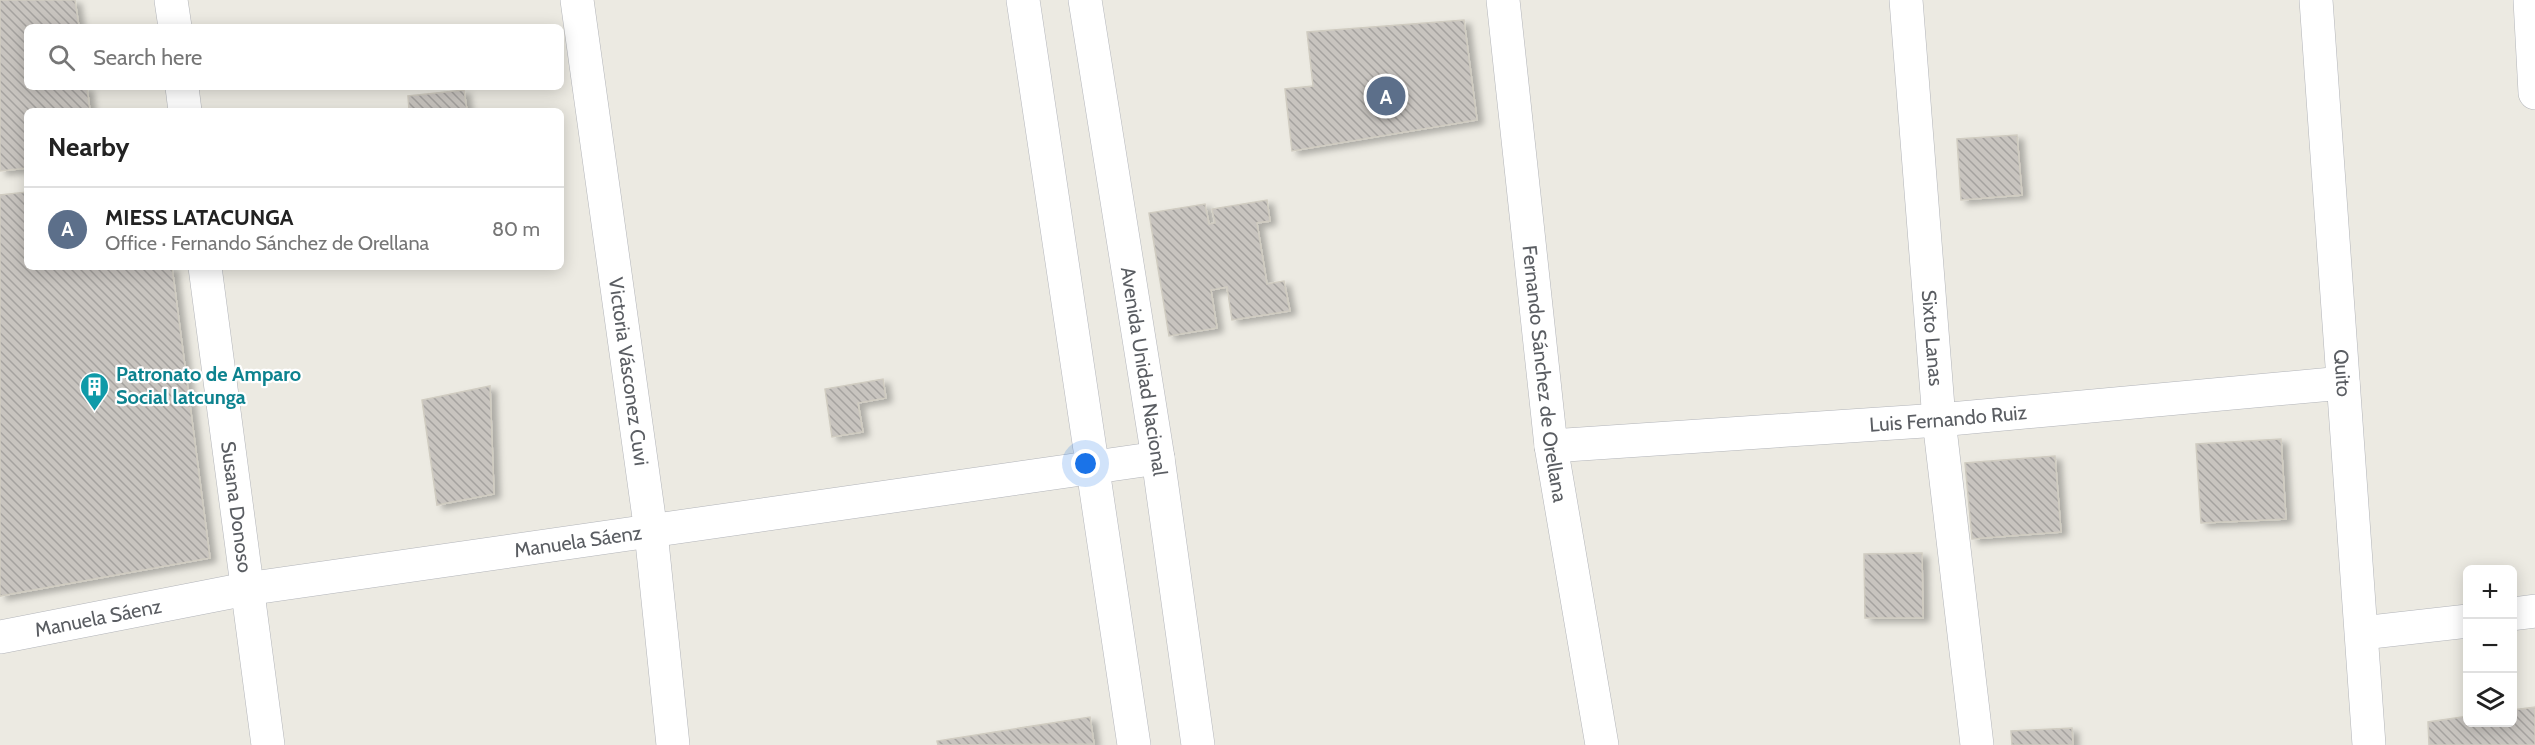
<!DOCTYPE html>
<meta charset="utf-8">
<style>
:root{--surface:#fff;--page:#f6f6f6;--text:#222;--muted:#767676;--line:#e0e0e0;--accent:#1a73e8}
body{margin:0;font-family:Cabin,sans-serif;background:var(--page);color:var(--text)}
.controls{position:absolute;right:18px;bottom:18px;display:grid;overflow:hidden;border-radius:9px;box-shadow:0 3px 15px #0003}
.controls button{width:54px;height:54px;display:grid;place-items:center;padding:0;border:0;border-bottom:2px solid var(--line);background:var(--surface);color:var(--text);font:30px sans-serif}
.you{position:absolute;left:1086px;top:464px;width:21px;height:21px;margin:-15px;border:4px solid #fff;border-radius:50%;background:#1a73e8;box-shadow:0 0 0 9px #1a73e833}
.badge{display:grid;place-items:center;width:39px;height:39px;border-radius:50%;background:var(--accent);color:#fff;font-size:20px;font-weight:700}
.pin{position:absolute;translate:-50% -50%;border:3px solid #fff;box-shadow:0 2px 6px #0006}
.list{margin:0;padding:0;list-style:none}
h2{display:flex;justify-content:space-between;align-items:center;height:78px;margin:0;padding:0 24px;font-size:26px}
h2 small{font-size:20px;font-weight:400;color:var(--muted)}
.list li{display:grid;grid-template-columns:39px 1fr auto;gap:18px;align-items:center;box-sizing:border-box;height:84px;padding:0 24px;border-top:2px solid var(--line)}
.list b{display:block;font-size:22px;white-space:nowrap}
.list p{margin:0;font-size:20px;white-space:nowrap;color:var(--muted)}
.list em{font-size:20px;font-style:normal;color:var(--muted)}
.icon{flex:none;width:33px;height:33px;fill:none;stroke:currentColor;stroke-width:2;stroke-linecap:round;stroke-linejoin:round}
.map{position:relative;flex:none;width:2535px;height:745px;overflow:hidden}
.search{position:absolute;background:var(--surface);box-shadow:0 3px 15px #0003;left:24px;top:24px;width:540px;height:66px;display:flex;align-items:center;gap:15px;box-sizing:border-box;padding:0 21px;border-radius:9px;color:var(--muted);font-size:22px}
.panel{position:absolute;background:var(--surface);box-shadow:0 3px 15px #0003;left:24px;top:108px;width:540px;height:162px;border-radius:9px}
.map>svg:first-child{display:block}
.building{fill:url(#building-back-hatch);stroke:#d0ccc1;stroke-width:1.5;filter:url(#shadow)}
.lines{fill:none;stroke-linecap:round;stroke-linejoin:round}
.minor-casing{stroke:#b2b4b9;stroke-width:34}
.tertiary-casing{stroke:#b2b4b9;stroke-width:34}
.secondary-casing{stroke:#b4b6bc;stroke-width:34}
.minor{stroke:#fff;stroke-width:33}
.tertiary{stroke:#fff;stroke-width:33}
.secondary{stroke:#fff;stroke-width:33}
.labels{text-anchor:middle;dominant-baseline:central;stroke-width:4.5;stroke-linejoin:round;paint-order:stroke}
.street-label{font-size:20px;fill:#5a5d62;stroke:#fff}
.culture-label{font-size:20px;font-weight:bold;fill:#0d838f;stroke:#fff;text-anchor:start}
</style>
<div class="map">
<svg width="2535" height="745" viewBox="0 0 2535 745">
<defs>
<pattern id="building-back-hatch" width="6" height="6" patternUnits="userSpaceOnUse" patternTransform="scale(1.5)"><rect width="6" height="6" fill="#c8c4bf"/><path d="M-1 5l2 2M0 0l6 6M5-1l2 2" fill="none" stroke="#a5a29f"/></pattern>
<filter id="shadow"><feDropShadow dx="6" dy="4" stdDeviation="3" flood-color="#0004"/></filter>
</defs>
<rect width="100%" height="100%" fill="#eceae2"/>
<g class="building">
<path d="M0 0H75L79 27H27V87H87L90 111H27V168L0 171Z"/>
<path d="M1464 20 1477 120 1292 151 1285 89 1313 86 1307 32Z"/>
<path d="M464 90 467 111H409L408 96Z"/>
<path d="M2017 135 2022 195 1961 200 1957 139Z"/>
<path d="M27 192V267H172L210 558 0 596V195Z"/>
<path d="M1267 200 1270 221 1257 223 1267 284 1284 281 1290 311 1232 320 1227 287 1211 290 1217 328 1169 336 1149 213 1205 204 1209 224 1215 223 1212 209Z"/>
<path d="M883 379 886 398 858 403 863 432 832 437 825 389Z"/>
<path d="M490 386 494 494 437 505 422 400Z"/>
<path d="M2281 439 2286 519 2201 523 2196 444Z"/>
<path d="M2055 456 2061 532 1972 539 1965 463Z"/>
<path d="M1922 553 1923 618H1865L1864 554Z"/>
<path d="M2535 707V745H2429L2428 722 2468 716V722H2512V710Z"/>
<path d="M1090 717 1094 744 938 745 937 741Z"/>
<path d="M2072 728 2073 745H2012L2011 731Z"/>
</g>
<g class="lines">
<defs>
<g id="minor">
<path d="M171 0 175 27"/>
<path id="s1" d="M577 0 651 532 673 745"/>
<path id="s2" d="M1503 0 1551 446 1602 745"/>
<path id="s3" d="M1906 0 1939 420 1977 745"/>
<path d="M2530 0 2535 93"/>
<path d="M182 87 185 111"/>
<path id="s4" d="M205 267 268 745"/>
<path id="s5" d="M1551 446 1939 420 2343 383"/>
<path d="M2512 614 2535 611"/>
<path d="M2362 633 2468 621"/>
<path id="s6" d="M0 637 246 589 1158 458"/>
</g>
<g id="tertiary">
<path id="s7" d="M2316 0 2369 745"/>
</g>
<g id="secondary">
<path d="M1023 0 1134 745"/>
<path id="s8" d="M1085 0 1158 458 1198 745"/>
</g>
</defs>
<use href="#minor" class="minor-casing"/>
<use href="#tertiary" class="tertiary-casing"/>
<use href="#secondary" class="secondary-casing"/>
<use href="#minor" class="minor"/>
<use href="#tertiary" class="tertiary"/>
<use href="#secondary" class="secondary"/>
</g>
<defs>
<symbol id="building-pin" viewBox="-11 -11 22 30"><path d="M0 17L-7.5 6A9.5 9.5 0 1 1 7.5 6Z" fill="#0f9aa8" stroke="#fff"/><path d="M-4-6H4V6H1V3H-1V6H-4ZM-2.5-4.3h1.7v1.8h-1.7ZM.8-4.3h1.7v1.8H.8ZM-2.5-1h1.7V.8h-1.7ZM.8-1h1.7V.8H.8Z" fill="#fff"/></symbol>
</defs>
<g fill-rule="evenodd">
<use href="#building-pin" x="78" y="370" width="33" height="45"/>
</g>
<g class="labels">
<g class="street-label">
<text stroke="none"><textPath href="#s3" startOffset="339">Sixto Lanas</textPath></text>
<text stroke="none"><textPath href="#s1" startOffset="375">Victoria Vásconez Cuvi</textPath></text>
<text stroke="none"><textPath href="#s8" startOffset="376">Avenida Unidad Nacional</textPath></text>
<text stroke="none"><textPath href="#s2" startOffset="376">Fernando Sánchez de Orellana</textPath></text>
<text stroke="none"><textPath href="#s7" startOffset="374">Quito</textPath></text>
<text stroke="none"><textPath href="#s5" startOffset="398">Luis Fernando Ruiz</textPath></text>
<text stroke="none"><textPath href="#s4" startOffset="242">Susana Donoso</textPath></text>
<text stroke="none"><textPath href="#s6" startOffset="586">Manuela Sáenz</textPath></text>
<text stroke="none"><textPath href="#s6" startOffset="100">Manuela Sáenz</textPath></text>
</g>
<g class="culture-label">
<text x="116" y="374">Patronato de Amparo<tspan x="116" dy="23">Social latcunga</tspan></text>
</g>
</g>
</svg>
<div class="controls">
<button>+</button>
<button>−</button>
<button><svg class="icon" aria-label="layers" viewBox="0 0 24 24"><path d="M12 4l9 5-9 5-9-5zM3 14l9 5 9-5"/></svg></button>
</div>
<div class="you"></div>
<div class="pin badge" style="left:1386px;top:96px;background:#5c6f8a">A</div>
<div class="search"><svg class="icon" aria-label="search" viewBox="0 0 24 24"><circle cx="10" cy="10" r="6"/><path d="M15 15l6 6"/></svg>Search here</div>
<section class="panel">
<h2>Nearby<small></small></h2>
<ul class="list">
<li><span class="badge" style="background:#5c6f8a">A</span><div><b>MIESS LATACUNGA</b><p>Office · Fernando Sánchez de Orellana</p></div><em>80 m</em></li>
</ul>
</section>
</div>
